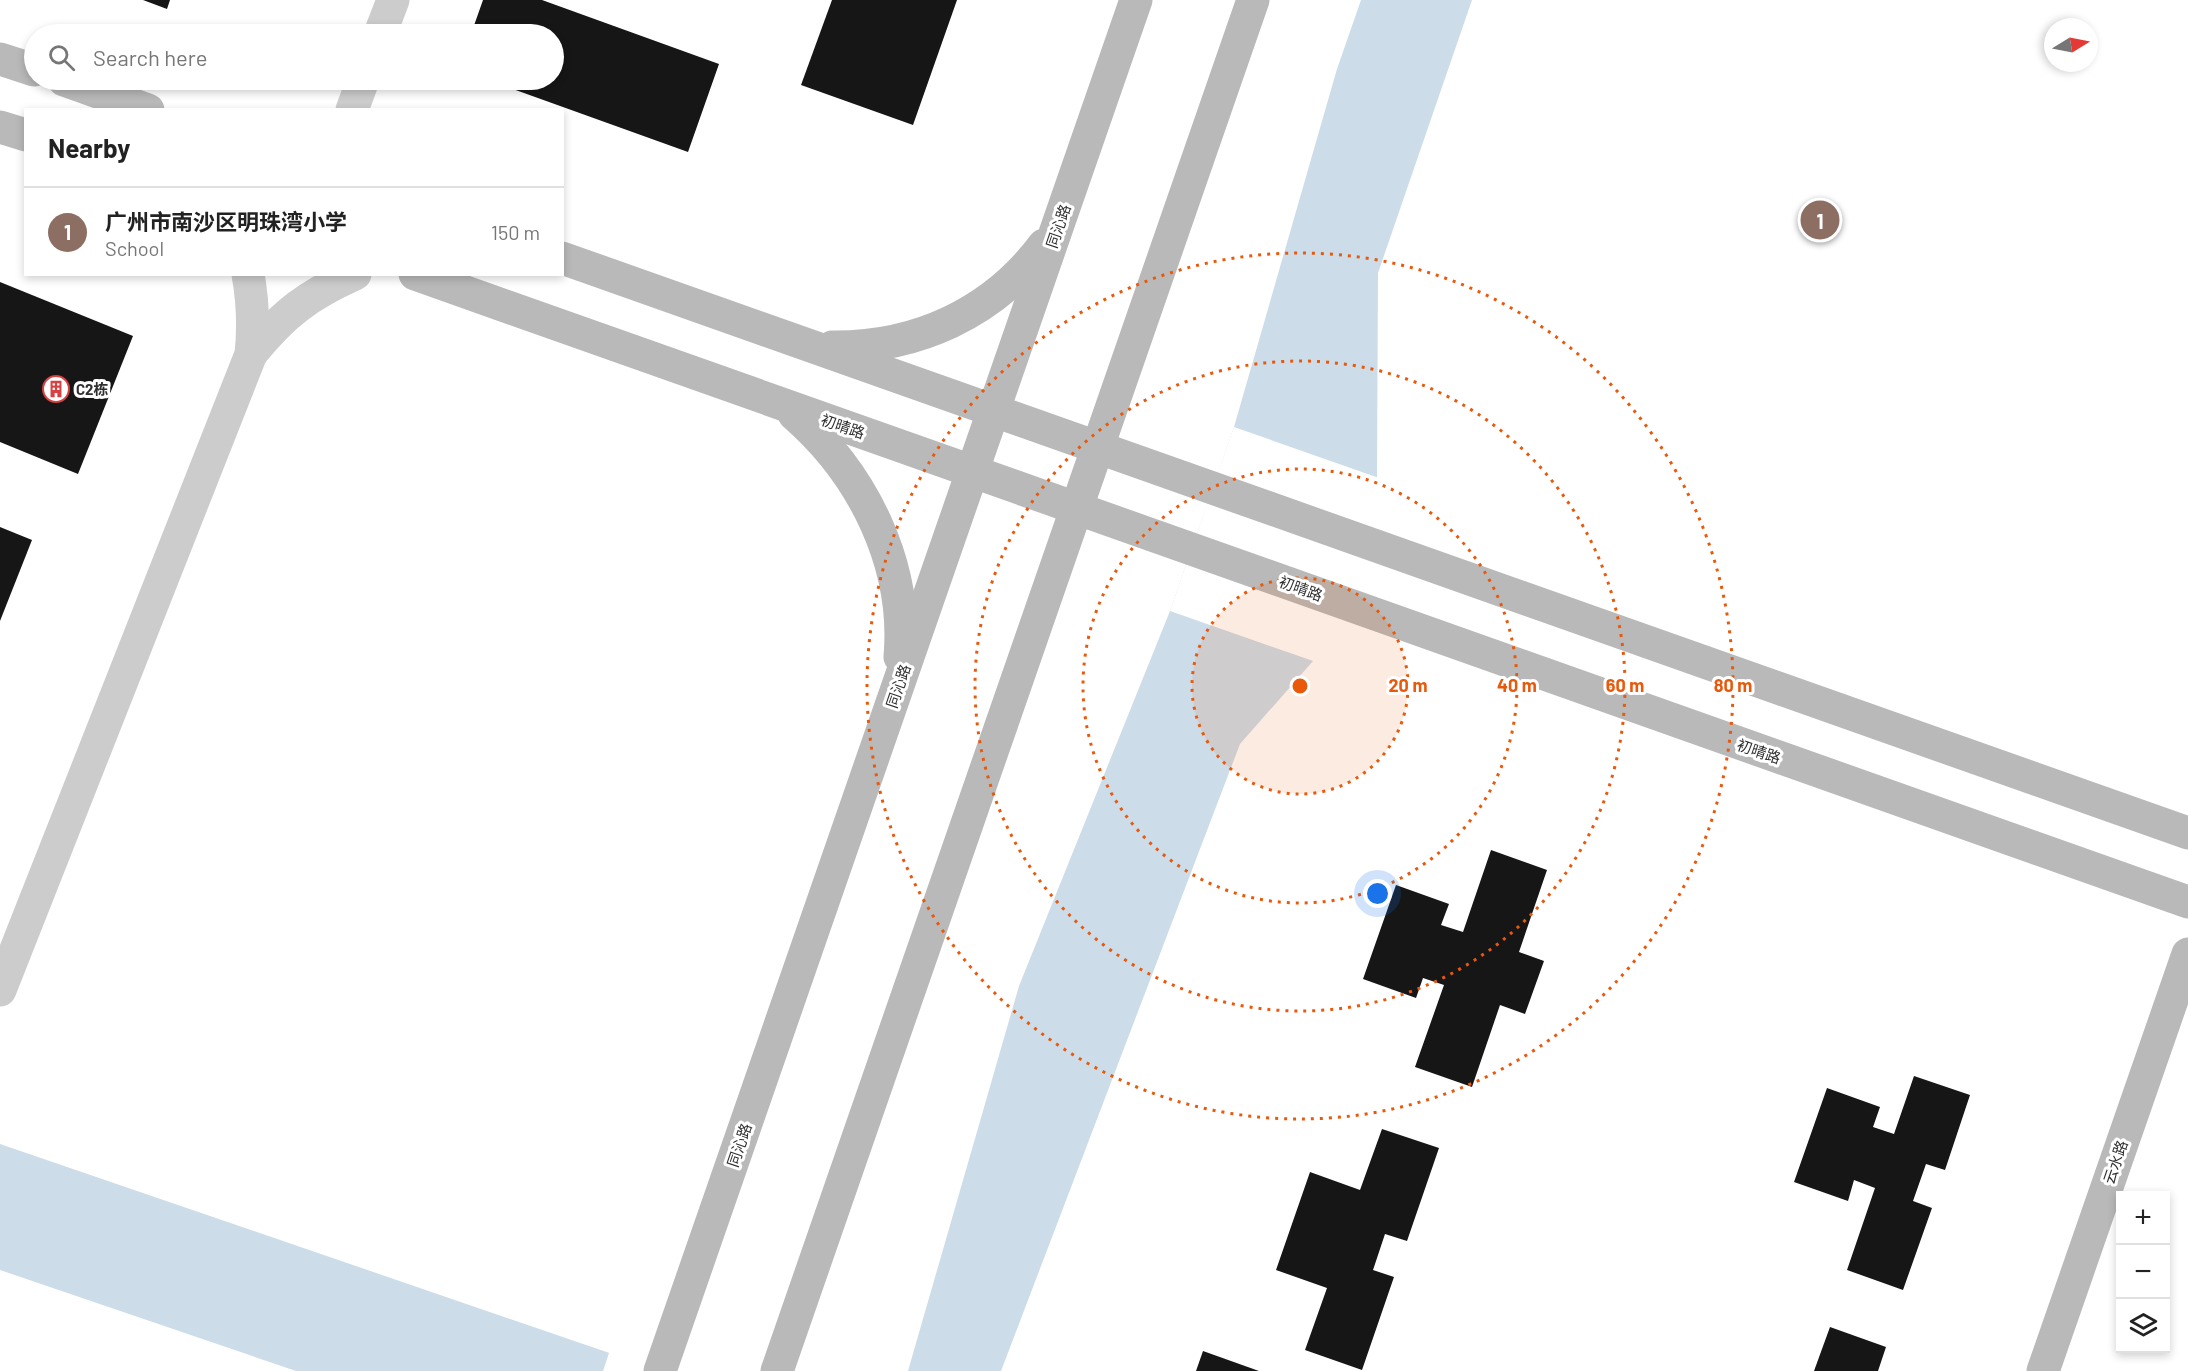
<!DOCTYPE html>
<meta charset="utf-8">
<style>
:root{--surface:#fff;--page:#f2f2f2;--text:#222;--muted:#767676;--line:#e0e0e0;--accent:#0f766e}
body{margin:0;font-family:Barlow,"Noto Sans SC",sans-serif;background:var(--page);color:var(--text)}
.controls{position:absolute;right:18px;bottom:18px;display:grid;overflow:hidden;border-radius:0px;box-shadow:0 3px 9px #0003}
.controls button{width:54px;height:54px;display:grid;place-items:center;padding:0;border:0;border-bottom:2px solid var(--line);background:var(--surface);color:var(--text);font:30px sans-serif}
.compass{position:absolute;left:2044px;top:18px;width:54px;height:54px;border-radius:50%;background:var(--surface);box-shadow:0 3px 9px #0003;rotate:80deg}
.you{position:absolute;left:1378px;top:894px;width:21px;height:21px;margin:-15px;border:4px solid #fff;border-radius:50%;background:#1a73e8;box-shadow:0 0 0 9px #1a73e833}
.badge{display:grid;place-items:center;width:39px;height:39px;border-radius:50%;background:var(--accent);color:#fff;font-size:20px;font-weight:700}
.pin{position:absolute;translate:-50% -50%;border:3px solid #fff;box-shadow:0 2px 6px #0006}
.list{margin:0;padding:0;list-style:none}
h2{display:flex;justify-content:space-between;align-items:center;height:78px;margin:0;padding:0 24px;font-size:26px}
h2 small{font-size:20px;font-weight:400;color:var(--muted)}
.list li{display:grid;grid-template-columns:39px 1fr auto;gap:18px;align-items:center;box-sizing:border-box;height:90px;padding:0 24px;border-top:2px solid var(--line)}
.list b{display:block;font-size:22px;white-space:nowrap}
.list p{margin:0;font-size:20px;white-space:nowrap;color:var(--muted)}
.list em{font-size:20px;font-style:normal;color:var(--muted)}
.icon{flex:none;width:33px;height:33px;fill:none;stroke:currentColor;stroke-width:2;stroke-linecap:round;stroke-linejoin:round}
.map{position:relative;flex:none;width:2188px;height:1371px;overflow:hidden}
.search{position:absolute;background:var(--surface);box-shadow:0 3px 9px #0003;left:24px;top:24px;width:540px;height:66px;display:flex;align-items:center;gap:15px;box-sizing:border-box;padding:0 21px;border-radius:33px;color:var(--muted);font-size:22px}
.panel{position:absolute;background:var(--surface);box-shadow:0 3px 9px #0003;left:24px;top:108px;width:540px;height:168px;border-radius:0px}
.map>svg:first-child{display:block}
.water{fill:#ccdce9}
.pier{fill:#fff}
.building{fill:#161616}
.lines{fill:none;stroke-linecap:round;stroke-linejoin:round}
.street{stroke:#ccc;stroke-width:33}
.secondary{stroke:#b9b9b9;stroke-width:33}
.ring{fill:none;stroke:#e8590c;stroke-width:3;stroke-dasharray:3 6}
.labels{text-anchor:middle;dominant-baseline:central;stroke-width:6;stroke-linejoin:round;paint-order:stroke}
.street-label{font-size:15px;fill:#2f2f2f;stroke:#fff}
.poi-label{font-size:15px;font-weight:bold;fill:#2f2f2f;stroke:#fff;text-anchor:start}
.centre{fill:#e8590c;stroke:#fff;stroke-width:3}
.ring-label{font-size:18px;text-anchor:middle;font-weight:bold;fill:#e8590c;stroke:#fff;stroke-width:6;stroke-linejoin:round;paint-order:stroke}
</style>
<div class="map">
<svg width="2188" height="1371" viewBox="0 0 2188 1371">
<rect width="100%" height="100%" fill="#fff"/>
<g class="water">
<path d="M1361 0H1472L1378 273 1377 477 1313 661 1240 744 1001 1371H908L1019 986 1170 611 1213 488 1234 427 1337 69Z"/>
<path d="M0 1144 662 1371H296L0 1270Z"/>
</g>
<g class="pier">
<path d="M1234 427 1379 478 1316 662 1170 611Z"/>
<path d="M610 1350 663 1368 665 1371H603Z"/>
</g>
<g class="building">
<path d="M143 0H170L167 9Z"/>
<path d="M483 0H542L719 64 688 152 488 80H554V34H471Z"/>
<path d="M832 0H957L913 125 801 85Z"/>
<path d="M0 282 133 336 78 474 0 442Z"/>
<path d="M0 527 32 540 0 621Z"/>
<path d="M1491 850 1547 870 1519 952 1544 961 1525 1014 1500 1005 1472 1087 1415 1067 1444 985 1423 978 1416 998 1363 979 1396 885 1449 904 1441 925 1463 932Z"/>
<path d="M1914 1076 1970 1095 1945 1170 1926 1164 1913 1201 1932 1208 1903 1290 1847 1270 1875 1188 1854 1180 1848 1201 1794 1182 1827 1088 1880 1107 1873 1127 1894 1134Z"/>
<path d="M1382 1129 1439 1148 1407 1241 1385 1234 1373 1270 1394 1277 1362 1370 1305 1350 1327 1288 1276 1270 1310 1172 1360 1190Z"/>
<path d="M1830 1327 1886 1347 1878 1371H1814Z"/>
<path d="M1203 1351 1259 1371H1196Z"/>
</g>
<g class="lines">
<g class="street">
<path d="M380 34 393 0"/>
<path d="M352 110 363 80"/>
<path d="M251 354C283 314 308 295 355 274"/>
<path d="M0 990 251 354C254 326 253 302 248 274"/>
</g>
<g class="secondary">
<path d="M0 59 34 70"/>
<path d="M64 80 148 110"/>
<path d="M0 127 26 135"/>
<path d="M562 258 2188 833"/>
<path d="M415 274 2188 902"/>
<path d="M832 347C917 348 993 313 1044 245"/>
<path d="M794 414C863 474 908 564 900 657"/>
<path d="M660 1371 1136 0"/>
<path d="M777 1371 1253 0"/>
<path d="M2043 1371 2188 954"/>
</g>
</g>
<circle cx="1300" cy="686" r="108" fill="#e8590c" fill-opacity=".12"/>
<g class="ring">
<circle cx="1300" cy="686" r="108"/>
<circle cx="1300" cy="686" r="217"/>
<circle cx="1300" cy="686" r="325"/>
<circle cx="1300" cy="686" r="433"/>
</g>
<defs>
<symbol id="building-ring" viewBox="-11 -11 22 22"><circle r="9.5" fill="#fff" stroke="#d74142" stroke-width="1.5"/><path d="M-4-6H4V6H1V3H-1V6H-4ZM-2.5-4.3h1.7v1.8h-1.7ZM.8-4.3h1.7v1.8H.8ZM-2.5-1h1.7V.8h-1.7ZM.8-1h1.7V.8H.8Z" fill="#d74142"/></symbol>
</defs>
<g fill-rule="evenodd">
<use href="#building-ring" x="41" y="374" width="30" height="30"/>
</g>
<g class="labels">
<g class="street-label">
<text transform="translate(1058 226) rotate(-71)">同沁路</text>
<text transform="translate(843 426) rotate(19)">初晴路</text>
<text transform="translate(1301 588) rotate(20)">初晴路</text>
<text transform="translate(898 686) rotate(-71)">同沁路</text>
<text transform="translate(1759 751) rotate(19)">初晴路</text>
<text transform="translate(739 1145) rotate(-71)">同沁路</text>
<text transform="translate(2115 1162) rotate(-71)">云水路</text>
</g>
<g class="poi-label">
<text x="76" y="389">C2栋</text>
</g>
</g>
<circle cx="1300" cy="686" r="9" class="centre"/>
<g class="ring-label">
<text x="1408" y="692">20 m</text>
<text x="1517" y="692">40 m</text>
<text x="1625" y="692">60 m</text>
<text x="1733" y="692">80 m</text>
</g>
</svg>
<div class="controls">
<button>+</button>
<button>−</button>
<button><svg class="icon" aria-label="layers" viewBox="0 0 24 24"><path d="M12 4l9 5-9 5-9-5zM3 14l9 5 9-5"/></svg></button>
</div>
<svg class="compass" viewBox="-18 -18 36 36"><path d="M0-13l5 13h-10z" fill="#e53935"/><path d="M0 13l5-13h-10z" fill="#767676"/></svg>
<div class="you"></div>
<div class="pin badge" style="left:1820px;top:220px;background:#8d6e63">1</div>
<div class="search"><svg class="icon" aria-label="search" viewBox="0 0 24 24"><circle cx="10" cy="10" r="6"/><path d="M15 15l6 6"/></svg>Search here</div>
<section class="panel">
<h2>Nearby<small></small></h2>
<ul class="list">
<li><span class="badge" style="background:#8d6e63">1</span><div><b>广州市南沙区明珠湾小学</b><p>School</p></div><em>150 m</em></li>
</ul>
</section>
</div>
